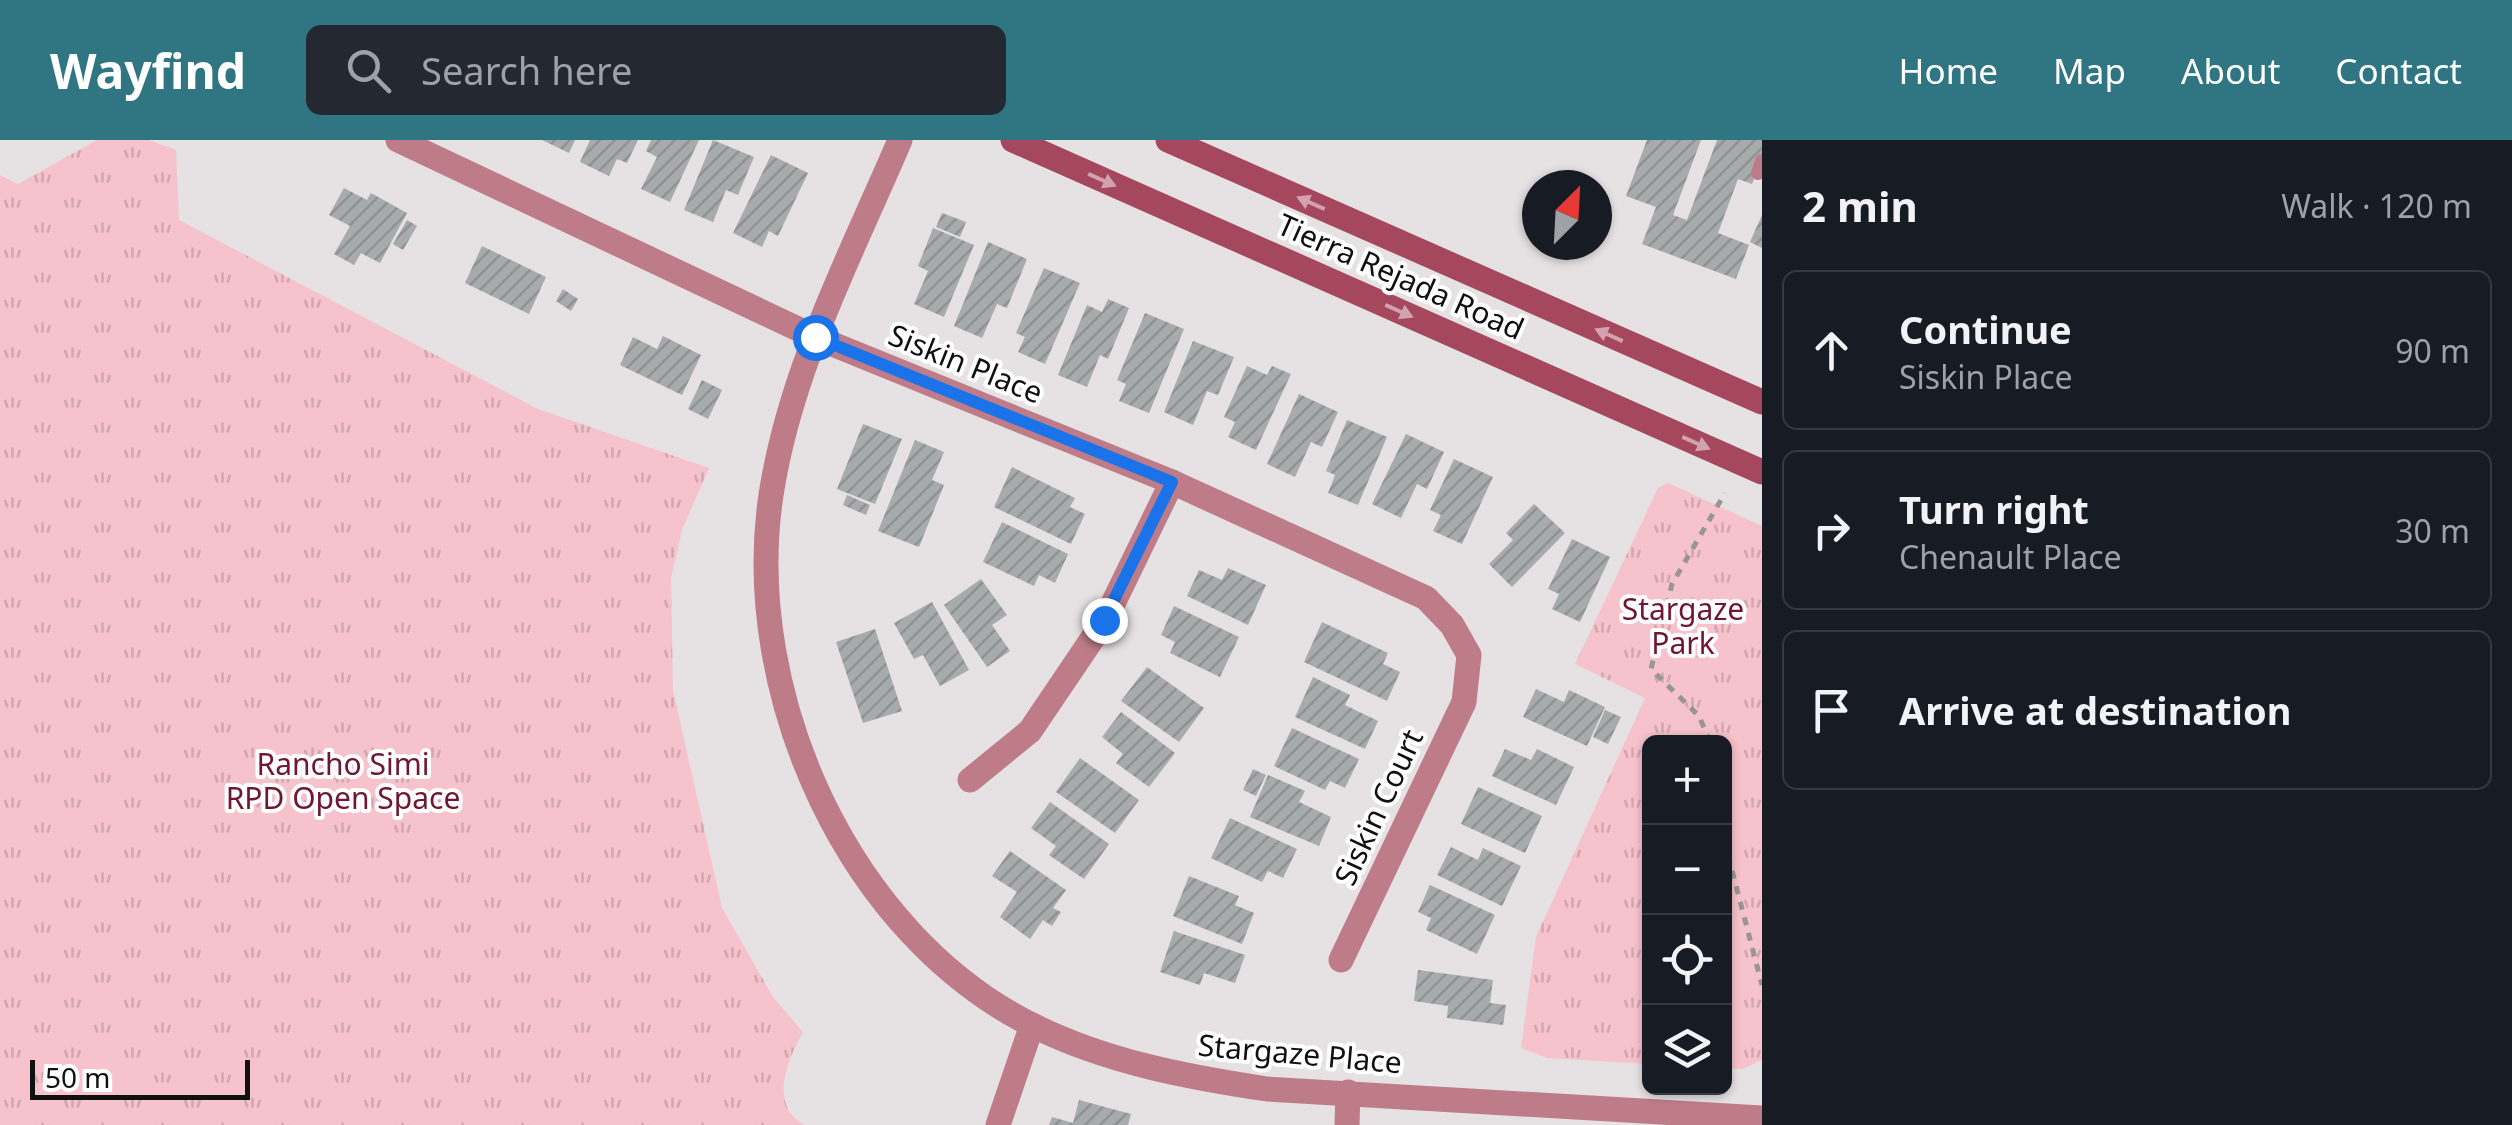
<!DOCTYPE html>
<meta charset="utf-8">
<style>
:root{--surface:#171b24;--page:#242831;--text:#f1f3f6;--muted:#9ea1a6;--line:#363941;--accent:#2f7582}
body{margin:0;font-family:"Noto Sans",sans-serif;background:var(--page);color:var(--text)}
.controls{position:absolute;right:30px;bottom:30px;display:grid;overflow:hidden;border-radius:15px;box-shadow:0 2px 8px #0004}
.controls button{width:90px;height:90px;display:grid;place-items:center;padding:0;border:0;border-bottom:2px solid var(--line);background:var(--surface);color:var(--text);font:50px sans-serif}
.compass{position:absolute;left:1522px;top:30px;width:90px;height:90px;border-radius:50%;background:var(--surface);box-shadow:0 2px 8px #0004;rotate:24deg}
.scale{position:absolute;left:30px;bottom:25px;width:220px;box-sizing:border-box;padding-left:10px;border:5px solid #111010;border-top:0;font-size:28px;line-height:35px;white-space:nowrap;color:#111010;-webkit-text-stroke:8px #fff;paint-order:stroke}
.stop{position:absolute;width:30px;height:30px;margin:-22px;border:8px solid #1a73e8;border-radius:50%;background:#fff}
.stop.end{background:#1a73e8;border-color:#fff;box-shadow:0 2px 10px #0008}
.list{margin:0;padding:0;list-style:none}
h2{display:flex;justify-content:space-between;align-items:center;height:130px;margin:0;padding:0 40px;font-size:42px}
h2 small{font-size:32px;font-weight:400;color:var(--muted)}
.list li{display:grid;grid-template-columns:65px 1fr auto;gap:30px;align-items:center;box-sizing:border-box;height:160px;margin:0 20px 20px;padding:0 20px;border:2px solid var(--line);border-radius:15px}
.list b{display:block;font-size:38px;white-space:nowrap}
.list p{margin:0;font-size:32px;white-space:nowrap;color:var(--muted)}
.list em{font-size:32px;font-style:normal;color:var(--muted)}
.icon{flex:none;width:55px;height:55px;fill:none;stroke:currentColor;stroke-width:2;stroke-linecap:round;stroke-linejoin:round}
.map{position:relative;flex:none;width:1762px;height:985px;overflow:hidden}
header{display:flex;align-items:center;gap:60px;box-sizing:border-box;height:140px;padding:0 50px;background:var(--accent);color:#fff}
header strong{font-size:48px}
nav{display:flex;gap:55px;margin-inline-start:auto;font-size:35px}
.search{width:700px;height:90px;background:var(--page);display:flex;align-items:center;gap:25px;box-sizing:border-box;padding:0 35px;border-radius:15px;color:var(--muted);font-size:38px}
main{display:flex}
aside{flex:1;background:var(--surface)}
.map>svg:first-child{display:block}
.grass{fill:url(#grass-tufts)}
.building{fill:url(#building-hatch)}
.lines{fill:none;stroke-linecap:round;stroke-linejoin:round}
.path{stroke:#989595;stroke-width:5;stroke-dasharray:8 8;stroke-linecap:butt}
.service{stroke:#be7c88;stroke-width:14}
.minor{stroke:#be7c88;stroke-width:25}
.secondary{stroke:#a5475d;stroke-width:25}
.oneway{fill:#d2a3ae}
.route{stroke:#1a73e8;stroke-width:12}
.labels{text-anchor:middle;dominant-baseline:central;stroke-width:8;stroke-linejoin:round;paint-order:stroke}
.street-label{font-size:30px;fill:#111010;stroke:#fff}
.park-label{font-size:30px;fill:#701632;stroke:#fff}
</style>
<header>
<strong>Wayfind</strong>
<div class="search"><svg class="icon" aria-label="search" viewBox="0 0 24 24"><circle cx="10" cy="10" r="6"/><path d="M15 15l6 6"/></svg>Search here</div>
<nav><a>Home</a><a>Map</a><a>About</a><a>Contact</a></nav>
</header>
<main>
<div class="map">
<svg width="1762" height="985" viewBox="0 0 1762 985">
<defs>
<pattern id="grass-tufts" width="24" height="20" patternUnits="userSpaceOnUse" patternTransform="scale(2.5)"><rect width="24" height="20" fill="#f6c2cb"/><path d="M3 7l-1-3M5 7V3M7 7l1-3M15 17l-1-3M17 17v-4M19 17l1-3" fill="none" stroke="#d2a6ad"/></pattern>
<pattern id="building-hatch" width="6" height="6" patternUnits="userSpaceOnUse" patternTransform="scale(2.5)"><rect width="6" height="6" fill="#a8abac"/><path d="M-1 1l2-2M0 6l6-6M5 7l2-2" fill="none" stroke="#909293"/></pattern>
</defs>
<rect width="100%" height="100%" fill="#e6e2e3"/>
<g class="grass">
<path d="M97 0H148L176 10 179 80 538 269 709 328 682 390 671 438 673 550 722 768 773 857 803 892C788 919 768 965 804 985H0V35L18 44Z"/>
<path d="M1668 343 1762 386V920L1743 929 1725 928 1724 602H1650L1649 924 1547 918 1521 908 1536 797 1645 558 1575 524 1658 348Z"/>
</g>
<g class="building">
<path d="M542 0H575L569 13Z"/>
<path d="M590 0H638L627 23 617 19 609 36 580 22Z"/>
<path d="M651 0H699L670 62 641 49 657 17 646 11Z"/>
<path d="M713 0 754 17 738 55 726 50 713 82 684 70Z"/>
<path d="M1647 0H1701L1673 75 1687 80 1717 0H1762V19L1752 44 1738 39 1718 93 1749 105 1736 139 1642 104 1656 67 1626 56Z"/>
<path d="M771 15 808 33 778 96 769 91 762 107 733 93Z"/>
<path d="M344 48 367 60 371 53 407 73 380 123 361 113 354 125 334 114 350 86 329 75Z"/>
<path d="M942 73 966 82 960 97 936 87Z"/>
<path d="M1762 75V108L1750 102Z"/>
<path d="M407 80 417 86 403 110 393 104Z"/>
<path d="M933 88 974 105 944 177 914 164 928 131 918 126Z"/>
<path d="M988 102 1027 119 1007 168 997 164 982 198 954 186Z"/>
<path d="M482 106 546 137 529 174 465 143Z"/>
<path d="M1044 128 1080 143 1045 224 1018 212 1025 197 1016 193Z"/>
<path d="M563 149 578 159 571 171 556 161Z"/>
<path d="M1108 159 1129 168 1108 219 1100 215 1087 247 1058 235 1087 165 1102 172Z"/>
<path d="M1145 173 1184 189 1149 273 1119 261 1126 244 1117 240Z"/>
<path d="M663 196 701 215 682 255 620 225 633 197 657 209Z"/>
<path d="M1193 201 1234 217 1218 255 1207 251 1193 285 1164 272Z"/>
<path d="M1247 226 1267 235 1272 226 1291 234 1256 310 1228 297 1235 282 1224 277Z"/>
<path d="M702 240 722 250 708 279 688 269Z"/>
<path d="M1299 254 1338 272 1322 307 1311 302 1295 337 1267 324Z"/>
<path d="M1347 280 1387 297 1358 365 1328 353 1335 335 1326 331Z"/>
<path d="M863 284 902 299 875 364 837 349Z"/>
<path d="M1406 294 1444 312 1427 349 1417 344 1401 378 1372 364Z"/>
<path d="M915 300 944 312 932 340 944 345 919 407 878 391Z"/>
<path d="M1454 319 1493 337 1462 404 1433 391 1441 375 1430 370Z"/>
<path d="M1012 327 1075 358 1070 367 1085 374 1071 404 994 367Z"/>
<path d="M847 355 870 365 866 375 843 365Z"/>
<path d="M1534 364 1565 393 1512 447 1489 424 1513 400 1506 393Z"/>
<path d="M1002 382 1068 414 1055 443 1039 435 1034 446 983 422Z"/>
<path d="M1572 399 1610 417 1580 482 1552 469 1559 454 1548 449Z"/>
<path d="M1228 428 1266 445 1248 485 1187 456 1199 430 1222 440Z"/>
<path d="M981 439 1007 475 992 485 1010 511 987 527 944 465Z"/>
<path d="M932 462 969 530 940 546 923 515 914 519 894 483Z"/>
<path d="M1174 466 1239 497 1220 537 1170 513 1175 502 1161 495Z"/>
<path d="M1322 482 1388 513 1383 524 1400 532 1387 561 1304 522Z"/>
<path d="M875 489 902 571 863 583 836 502Z"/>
<path d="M1147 527 1204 568 1179 602 1121 561Z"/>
<path d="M1313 537 1350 555 1345 565 1378 581 1365 609 1295 577Z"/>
<path d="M1536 549 1564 562 1569 550 1605 567 1587 606 1523 577Z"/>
<path d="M1605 570 1621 577 1608 604 1593 597Z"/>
<path d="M1121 572 1175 613 1149 647 1116 623 1123 614 1102 597Z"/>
<path d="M1292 588 1359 619 1345 648 1330 641 1325 650 1274 626Z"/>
<path d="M1505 609 1531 620 1537 609 1574 627 1556 665 1492 636Z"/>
<path d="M1080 618 1139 660 1115 693 1056 652Z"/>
<path d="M1253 629 1266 635 1256 656 1243 650Z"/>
<path d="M1268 635 1305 651 1299 662 1331 677 1319 706 1250 677Z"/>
<path d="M1478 647 1542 676 1525 713 1461 684Z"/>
<path d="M1050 662 1109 704 1084 739 1049 715 1056 706 1031 688Z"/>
<path d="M1230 678 1297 709 1283 738 1268 731 1262 742 1211 718Z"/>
<path d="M1451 707 1478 720 1483 708 1521 726 1502 766 1437 735Z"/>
<path d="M1010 711 1066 750 1053 768 1061 772 1052 786 1043 780 1030 799 1000 777 1017 752 992 736Z"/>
<path d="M1189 736 1239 756 1235 765 1254 773 1242 804 1173 776Z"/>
<path d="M1430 745 1495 775 1477 814 1426 790 1431 778 1418 772Z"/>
<path d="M1174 791 1245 815 1235 843 1204 833 1200 845 1160 832Z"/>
<path d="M1418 830 1493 840 1490 863 1506 865 1503 885 1447 878 1448 866 1414 861Z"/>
<path d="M1079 960 1131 974 1128 985H1049L1052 977 1073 983Z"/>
</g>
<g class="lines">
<g class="path">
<path d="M1710 602 1699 576 1651 529 1672 444 1725 353"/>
<path d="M1724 700 1762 845"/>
</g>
<path class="service" d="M1758 33 1762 21"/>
<g class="minor">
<path d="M398 0 815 197 1172 342 1426 458 1452 485 1469 515 1464 562 1341 820"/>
<path d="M900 0C851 115 790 230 771 355 741 554 849 795 1034 886 1107 922 1187 937 1267 949L1762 978"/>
<path d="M970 640 1030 591 1105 480 1172 342"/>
<path d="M998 985 1032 885"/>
<path d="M1347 985 1348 952"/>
</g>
<g class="secondary">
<path d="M1013 0 1762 332"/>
<path d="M1168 0 1762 262"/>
</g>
</g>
<defs><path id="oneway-solid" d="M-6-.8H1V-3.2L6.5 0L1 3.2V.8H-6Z" transform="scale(2.5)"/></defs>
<g class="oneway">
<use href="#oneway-solid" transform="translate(1102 40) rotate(24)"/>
<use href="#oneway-solid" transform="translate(1311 63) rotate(-156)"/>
<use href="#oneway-solid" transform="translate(1399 171) rotate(24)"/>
<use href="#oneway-solid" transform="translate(1609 195) rotate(-156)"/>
<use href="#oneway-solid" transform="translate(1696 303) rotate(24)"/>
</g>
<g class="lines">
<path class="route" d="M815 197 1172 342 1104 480"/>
</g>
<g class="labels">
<g class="street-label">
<text transform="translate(1401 136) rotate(24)">Tierra Rejada Road</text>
<text transform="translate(966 223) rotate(22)">Siskin Place</text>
<text transform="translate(1378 667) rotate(-65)">Siskin Court</text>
<text transform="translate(1300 913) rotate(5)">Stargaze Place</text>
</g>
<g class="park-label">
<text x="1683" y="468">Stargaze<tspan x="1683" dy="34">Park</tspan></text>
<text x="343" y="623">Rancho Simi<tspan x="343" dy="34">RPD Open Space</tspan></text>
</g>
</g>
</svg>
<div class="controls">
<button>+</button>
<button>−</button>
<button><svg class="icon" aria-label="locate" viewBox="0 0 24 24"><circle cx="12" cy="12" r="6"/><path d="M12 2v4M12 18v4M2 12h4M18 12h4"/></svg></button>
<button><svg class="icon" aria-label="layers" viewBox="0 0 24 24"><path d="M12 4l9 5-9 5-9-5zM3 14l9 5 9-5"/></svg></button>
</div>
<svg class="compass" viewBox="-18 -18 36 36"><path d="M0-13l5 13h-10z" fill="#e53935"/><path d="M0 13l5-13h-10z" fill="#9ea1a6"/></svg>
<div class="scale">50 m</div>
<div class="stop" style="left:815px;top:197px"></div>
<div class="stop end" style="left:1104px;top:480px"></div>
</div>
<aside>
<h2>2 min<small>Walk · 120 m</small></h2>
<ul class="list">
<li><svg class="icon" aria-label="ahead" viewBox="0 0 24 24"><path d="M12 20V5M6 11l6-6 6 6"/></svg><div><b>Continue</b><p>Siskin Place</p></div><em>90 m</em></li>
<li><svg class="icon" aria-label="right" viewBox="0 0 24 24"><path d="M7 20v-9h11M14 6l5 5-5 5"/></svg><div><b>Turn right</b><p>Chenault Place</p></div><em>30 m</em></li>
<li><svg class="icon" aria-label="arrive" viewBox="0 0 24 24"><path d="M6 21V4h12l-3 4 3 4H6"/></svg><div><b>Arrive at destination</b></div></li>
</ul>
</aside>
</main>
